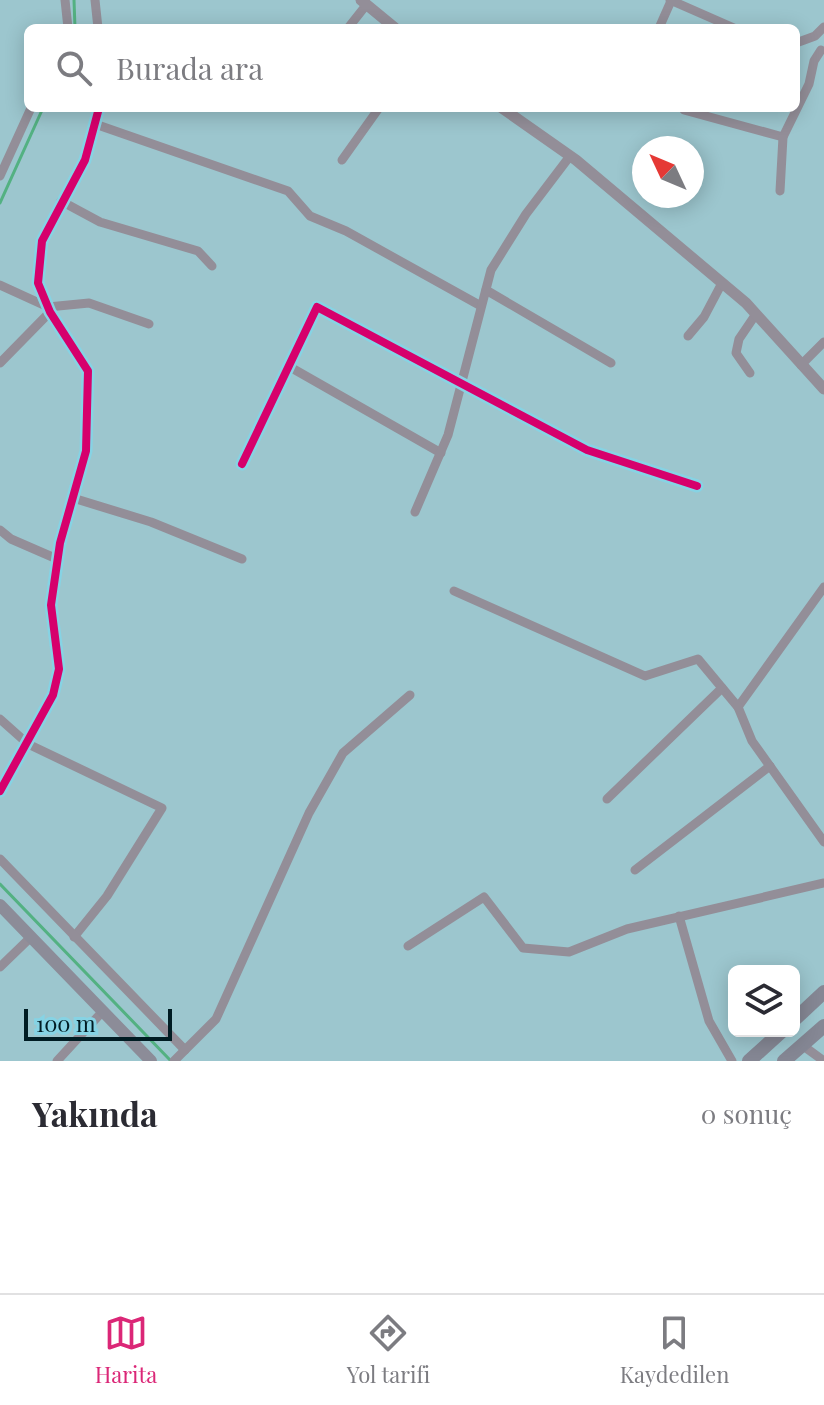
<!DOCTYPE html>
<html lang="tr">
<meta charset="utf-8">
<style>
:root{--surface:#fff;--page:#f2f2f3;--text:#2b2b33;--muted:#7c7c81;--line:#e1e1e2;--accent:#db2777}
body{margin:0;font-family:"Playfair Display",serif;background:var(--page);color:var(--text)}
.controls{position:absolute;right:24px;bottom:24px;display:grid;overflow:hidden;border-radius:12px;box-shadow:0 4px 20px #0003}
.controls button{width:72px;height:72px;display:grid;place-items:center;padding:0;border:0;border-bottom:2px solid var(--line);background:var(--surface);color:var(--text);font:40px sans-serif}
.compass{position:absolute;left:632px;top:136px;width:72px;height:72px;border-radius:50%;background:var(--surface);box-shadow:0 4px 20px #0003;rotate:314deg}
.scale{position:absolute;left:24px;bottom:20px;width:148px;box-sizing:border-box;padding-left:8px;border:4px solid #001c23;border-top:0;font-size:22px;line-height:28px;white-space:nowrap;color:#001c23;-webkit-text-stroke:6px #86d3e4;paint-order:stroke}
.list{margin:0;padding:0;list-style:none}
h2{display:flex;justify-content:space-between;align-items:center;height:104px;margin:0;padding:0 32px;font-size:34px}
h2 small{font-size:26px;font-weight:400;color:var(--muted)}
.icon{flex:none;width:44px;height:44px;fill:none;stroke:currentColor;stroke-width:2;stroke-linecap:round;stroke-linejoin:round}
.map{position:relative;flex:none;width:824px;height:1061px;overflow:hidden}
.search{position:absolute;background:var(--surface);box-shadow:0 4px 20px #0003;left:24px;right:24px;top:24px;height:88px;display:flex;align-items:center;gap:20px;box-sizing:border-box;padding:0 28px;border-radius:12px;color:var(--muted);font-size:30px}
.sheet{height:232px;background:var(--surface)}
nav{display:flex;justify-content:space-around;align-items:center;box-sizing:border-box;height:112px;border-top:2px solid var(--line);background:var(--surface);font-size:22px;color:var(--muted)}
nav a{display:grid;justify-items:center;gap:4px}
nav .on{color:var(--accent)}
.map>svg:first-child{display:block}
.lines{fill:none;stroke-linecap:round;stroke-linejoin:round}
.stream{stroke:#53b182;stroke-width:3}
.minor{stroke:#938e98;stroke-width:9}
.tertiary{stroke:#938e98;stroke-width:11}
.secondary{stroke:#8c8c98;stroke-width:12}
.trunk{stroke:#858794;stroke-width:14}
.cycleway-casing{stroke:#86d3e4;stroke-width:13}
.cycleway{stroke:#d6006c;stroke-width:8}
</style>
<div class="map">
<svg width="824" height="1061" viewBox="0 0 824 1061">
<rect width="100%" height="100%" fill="#9cc6ce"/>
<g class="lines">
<g class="stream">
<path d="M74 0 75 28"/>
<path d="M0 203 43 108"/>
<path d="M0 884 171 1061"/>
</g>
<g class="minor">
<path d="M65 0 68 28"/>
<path d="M95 0 98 28"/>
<path d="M670 0 734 28"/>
<path d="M348 28 367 4"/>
<path d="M659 28 671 1"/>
<path d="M796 43 815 36 824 27"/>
<path d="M684 110 783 137"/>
<path d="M95 124 288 191 310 216 346 231 481 306"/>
<path d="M342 160 379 108"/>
<path d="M0 176 31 108"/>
<path d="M780 191 783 137 809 84 814 61 821 50"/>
<path d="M61 201 100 222 198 251 212 266"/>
<path d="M0 285 48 307 89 303 149 324"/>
<path d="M486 290 611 363"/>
<path d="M688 336 704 317 722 283"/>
<path d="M0 363 50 312"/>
<path d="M801 365 824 342"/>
<path d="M290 367 441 453"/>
<path d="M750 373 736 353 739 339 756 314"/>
<path d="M242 464 317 307 587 450 697 486"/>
<path d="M73 498 151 522 242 559"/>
<path d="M415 512 448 435 491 270 526 214 570 156"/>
<path d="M0 530 11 539 57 559"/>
<path d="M824 587 738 707 752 741 824 842"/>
<path d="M454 591 645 676 698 659 738 707"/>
<path d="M0 719 28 744 162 808 107 896 74 937"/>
<path d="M0 791 53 695 59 669 51 605 60 543 86 451 88 371 50 312 38 283 42 241 85 160 99 108"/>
<path d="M607 799 722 688"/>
<path d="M0 859 185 1050"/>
<path d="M635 870 770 766"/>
<path d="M679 916 709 1021 732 1061"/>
<path d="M408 946 484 897 523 948 569 952 627 929 824 883"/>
<path d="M0 967 31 937"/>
<path d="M802 1045 824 1061"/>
<path d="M57 1061 103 1011"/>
<path d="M174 1061 216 1019 309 813 343 753 410 695"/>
</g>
<g class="tertiary">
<path d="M361 0 395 28"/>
<path d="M502 108 576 160 746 303 824 389"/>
</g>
<path class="secondary" d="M0 905 151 1061"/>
<g class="trunk">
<path d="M794 1020 824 992"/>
<path d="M749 1061 782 1031"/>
<path d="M784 1061 824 1026"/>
</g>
<defs>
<g id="cycleway">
<path d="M242 464 317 307 587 450 697 486"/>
<path d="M0 791 53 695 59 669 51 605 60 543 86 451 88 371 50 312 38 283 42 241 85 160 99 108"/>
</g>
</defs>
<use href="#cycleway" class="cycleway-casing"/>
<use href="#cycleway" class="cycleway"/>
</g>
</svg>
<div class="controls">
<button><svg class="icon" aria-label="layers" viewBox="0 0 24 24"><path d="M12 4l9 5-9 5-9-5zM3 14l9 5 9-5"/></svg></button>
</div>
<svg class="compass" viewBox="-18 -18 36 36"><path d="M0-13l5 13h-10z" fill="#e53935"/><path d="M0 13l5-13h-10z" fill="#7c7c81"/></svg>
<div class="scale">100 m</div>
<div class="search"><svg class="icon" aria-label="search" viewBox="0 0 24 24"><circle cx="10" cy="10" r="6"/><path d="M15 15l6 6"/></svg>Burada ara</div>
</div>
<section class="sheet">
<h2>Yakında<small>0 sonuç</small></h2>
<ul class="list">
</ul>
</section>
<nav>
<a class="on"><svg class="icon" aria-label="map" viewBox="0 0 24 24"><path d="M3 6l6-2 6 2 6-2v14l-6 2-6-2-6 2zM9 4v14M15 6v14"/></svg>Harita</a>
<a><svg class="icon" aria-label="directions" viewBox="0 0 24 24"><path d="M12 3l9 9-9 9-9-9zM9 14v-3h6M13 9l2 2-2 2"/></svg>Yol tarifi</a>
<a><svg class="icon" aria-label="saved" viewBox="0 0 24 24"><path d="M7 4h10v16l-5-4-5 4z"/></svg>Kaydedilen</a>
</nav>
